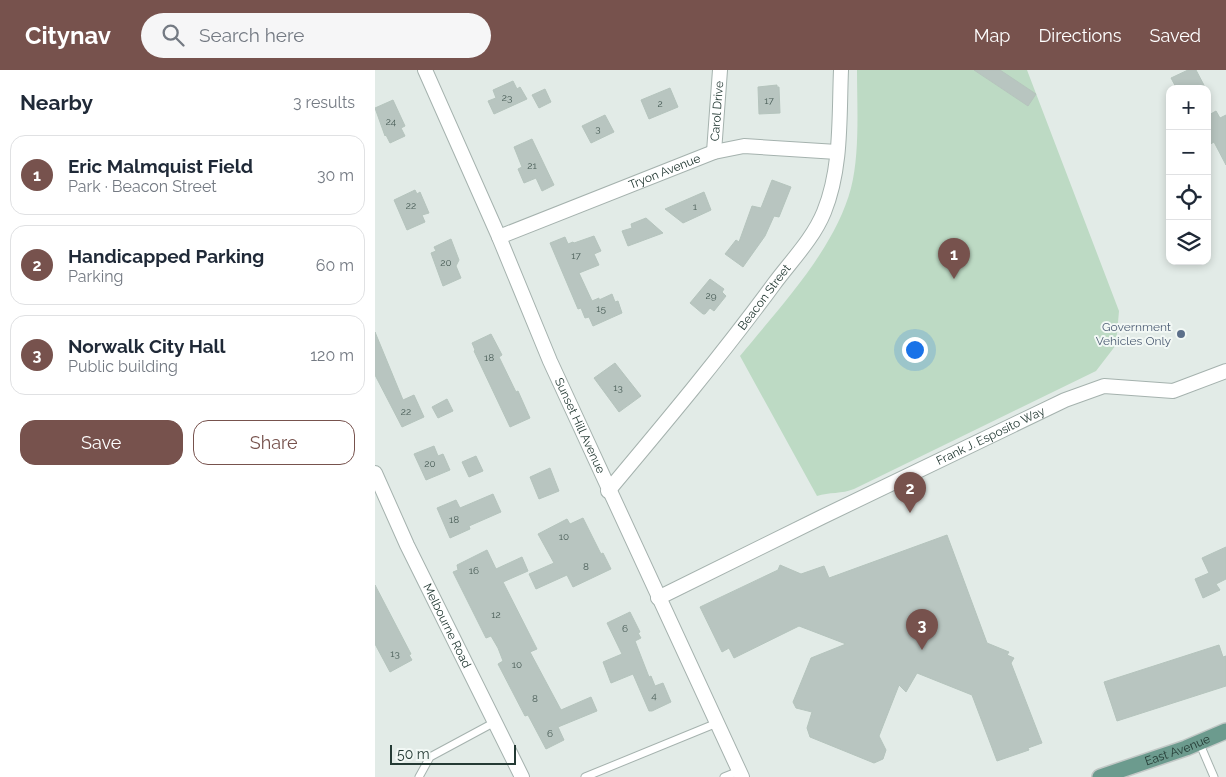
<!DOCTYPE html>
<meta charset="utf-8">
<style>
:root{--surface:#fff;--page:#f6f6f7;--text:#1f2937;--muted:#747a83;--line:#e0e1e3;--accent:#77524d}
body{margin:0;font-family:Raleway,sans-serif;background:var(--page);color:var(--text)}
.controls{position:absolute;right:15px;top:15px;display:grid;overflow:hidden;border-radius:10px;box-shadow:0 2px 8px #0003}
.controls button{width:45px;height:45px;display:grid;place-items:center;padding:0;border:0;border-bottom:1px solid var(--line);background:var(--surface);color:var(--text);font:25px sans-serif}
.scale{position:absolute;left:15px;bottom:12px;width:126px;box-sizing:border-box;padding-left:5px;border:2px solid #243a34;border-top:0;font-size:14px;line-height:18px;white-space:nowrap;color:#243a34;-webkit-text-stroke:4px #f2f8f5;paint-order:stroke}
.you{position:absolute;left:539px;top:279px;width:18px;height:18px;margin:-12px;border:4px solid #fff;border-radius:50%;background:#1a73e8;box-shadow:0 0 0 8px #1a73e833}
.badge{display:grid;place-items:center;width:32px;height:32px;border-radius:50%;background:var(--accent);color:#fff;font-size:16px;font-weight:700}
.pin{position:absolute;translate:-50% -41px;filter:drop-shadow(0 1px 2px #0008)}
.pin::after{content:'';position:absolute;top:26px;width:18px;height:15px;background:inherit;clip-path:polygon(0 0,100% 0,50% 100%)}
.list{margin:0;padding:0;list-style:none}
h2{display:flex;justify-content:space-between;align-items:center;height:65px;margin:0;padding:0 20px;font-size:21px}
h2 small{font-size:16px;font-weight:400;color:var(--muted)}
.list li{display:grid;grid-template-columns:32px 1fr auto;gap:15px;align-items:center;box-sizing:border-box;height:80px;margin:0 10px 10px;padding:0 10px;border:1px solid var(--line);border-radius:15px}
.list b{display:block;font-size:19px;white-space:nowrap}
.list p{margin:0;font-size:16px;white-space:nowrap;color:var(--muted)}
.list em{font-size:16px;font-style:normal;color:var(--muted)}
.actions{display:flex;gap:10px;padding:15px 20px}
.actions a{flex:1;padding:11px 0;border:1px solid var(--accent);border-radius:15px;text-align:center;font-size:18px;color:var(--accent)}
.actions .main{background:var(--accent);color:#fff}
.icon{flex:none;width:28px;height:28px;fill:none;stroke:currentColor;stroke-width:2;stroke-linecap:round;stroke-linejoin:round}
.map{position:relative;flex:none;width:851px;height:707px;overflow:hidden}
header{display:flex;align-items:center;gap:30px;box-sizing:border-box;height:70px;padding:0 25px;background:var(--accent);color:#fff}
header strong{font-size:24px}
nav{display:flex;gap:28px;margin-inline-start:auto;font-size:18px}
.search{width:350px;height:45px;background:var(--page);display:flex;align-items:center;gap:12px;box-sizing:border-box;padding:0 18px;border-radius:28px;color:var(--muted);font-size:19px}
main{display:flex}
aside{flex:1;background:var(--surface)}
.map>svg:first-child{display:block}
.green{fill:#bddac4}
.building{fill:#b8c5c0;stroke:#b5c4bd}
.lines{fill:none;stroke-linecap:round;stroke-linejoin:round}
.lane-casing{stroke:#a5b2ae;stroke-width:9}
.street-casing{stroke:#a5b2ae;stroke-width:16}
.primary-casing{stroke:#c2c8c6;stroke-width:18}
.lane{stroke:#fff;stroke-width:7}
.street{stroke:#fff;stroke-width:14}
.primary{stroke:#6c9b8e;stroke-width:15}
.service-dot{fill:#5c6f8a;stroke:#f2f8f5;stroke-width:2}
.labels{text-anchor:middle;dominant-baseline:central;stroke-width:4;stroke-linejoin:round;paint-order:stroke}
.number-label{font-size:10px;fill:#495d57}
.street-label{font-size:12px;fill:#243a34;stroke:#f2f8f5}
.service-label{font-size:12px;fill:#4e5e75;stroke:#f2f8f5;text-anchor:end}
</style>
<header>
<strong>Citynav</strong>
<div class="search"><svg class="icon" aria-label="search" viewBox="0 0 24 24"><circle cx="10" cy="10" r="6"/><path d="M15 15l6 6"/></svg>Search here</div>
<nav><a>Map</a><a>Directions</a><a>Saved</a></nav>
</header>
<main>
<aside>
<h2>Nearby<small>3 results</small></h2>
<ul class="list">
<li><span class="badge">1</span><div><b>Eric Malmquist Field</b><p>Park · Beacon Street</p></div><em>30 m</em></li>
<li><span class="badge">2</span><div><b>Handicapped Parking</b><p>Parking</p></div><em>60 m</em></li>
<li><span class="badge">3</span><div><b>Norwalk City Hall</b><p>Public building</p></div><em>120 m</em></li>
</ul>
<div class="actions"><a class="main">Save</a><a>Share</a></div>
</aside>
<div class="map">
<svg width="851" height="707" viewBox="0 0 851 707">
<rect width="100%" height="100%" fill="#e2ebe7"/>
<path class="green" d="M482 0H652L744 241 741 275 721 301 479 419C467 424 454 422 442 426L365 286C405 237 460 179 476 118 485 83 482 36 482 0Z"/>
<g class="building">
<path d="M599 0H625L661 24 653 36Z"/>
<path d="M813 0H821L831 19H802L796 8Z"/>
<path d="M138 11 142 19 145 17 152 29 119 44 113 31 121 28 118 20Z"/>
<path d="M402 15V17H404L405 43 384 44 383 17Z"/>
<path d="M295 18 303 37 274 49 266 30Z"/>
<path d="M170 19 176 32 164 38 157 25Z"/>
<path d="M18 30 30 56 26 58 30 66 15 73 11 65 10 66 0 38Z"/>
<path d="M841 41 845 48 851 45V95L839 72 832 76V46Z"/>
<path d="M230 45 239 62 216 73 207 56Z"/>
<path d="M157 69 179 115 167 121 161 108 149 113 143 99 147 97 139 77Z"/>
<path d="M397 110 416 117 404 147 399 146 390 166 368 197 350 184 361 170 364 172 377 136 386 138Z"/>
<path d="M40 120 42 124 45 122 54 143 47 145 50 152 32 160 19 130Z"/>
<path d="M329 122 336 140 334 141 308 153 290 139Z"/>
<path d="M271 148 288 163 253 176 247 161 257 158 256 154Z"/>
<path d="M219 166 226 181 219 184 224 195 204 203 217 231 224 228V230L237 224 240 232 243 231 247 243 218 256 214 247 210 248 206 238 203 239 175 173 190 167 193 174 198 172 199 173Z"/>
<path d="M76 169 84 190 81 196 86 208 68 216 56 183 61 181 59 177Z"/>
<path d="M335 209 349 219 347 222 351 226 339 241 335 238 330 244H328L315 233Z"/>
<path d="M0 262 28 330 39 325 49 347 27 357 0 305Z"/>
<path d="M116 264 127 285 124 287 141 322 143 321 155 348 135 357 99 281 100 280 97 273Z"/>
<path d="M240 293 266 326 244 342 219 308Z"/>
<path d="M72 329 78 341 63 348 57 337Z"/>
<path d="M59 376 63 386 68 384 75 400 51 410 39 384Z"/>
<path d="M101 386 108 401 94 407 87 392Z"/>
<path d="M175 398 184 421 164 429 155 407Z"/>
<path d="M118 424 126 442 94 456 95 459 75 468 62 438 81 430 85 438Z"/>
<path d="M208 448 226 484 228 483 236 499 198 517 192 505 161 519 154 504 179 493 163 464 192 449 195 454Z"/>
<path d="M572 465 612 573 634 582 632 585 639 588 636 593 667 673 653 678 654 680 622 691 597 625 542 603 531 622 524 615 504 666 511 680 508 689 499 693 435 667 432 658 437 642 421 638 418 632 436 588 471 574 424 556 359 588 354 578 347 582 325 537 403 500 405 495 426 504 449 496 454 508Z"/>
<path d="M851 477V509L841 514 845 520 828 528 820 509 834 503 827 488Z"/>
<path d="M112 480 121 499 147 487 153 501 128 512 162 579 155 582 186 640 216 627 222 641 183 657 189 670 171 679 153 645 150 646 123 594 128 591 123 578 116 566 111 568 78 502 83 500 82 495Z"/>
<path d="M0 515 36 584 34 585 37 590 15 602 0 574Z"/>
<path d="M255 542 265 562 263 563 266 568 260 571 274 607 276 606 280 616 288 613 296 632 277 641H274L258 604 236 613 228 592 247 584 232 553Z"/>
<path d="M844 575 848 587 851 586V616L742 651 729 612Z"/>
</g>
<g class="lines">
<defs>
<g id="lane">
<path d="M824 672 839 707"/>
<path d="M44 707 55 687 120 652"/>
<path d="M210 707 342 653"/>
<path d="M349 707 364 701"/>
</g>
<g id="street">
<path id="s1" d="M50 0 124 167 175 291 367 707"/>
<path id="s2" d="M339 82 345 0"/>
<path id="s3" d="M124 167 339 82 369 76 462 82"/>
<path id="s4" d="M0 403 32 475 147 707"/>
<path id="s5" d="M233 421C290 353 347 285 399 214 416 191 438 169 449 142 467 98 464 47 466 0"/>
<path id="s6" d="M283 528 447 447 690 330 729 316 798 321 851 301"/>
</g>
<g id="primary">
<path id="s7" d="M725 707 811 678 851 661"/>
</g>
</defs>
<use href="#lane" class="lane-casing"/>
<use href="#street" class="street-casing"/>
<use href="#primary" class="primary-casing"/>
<use href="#lane" class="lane"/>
<use href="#street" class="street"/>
<use href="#primary" class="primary"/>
</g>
<circle class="service-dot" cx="806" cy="264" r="5"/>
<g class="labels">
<g class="number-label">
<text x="132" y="27">23</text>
<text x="394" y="30">17</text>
<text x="285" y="33">2</text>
<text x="16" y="51">24</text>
<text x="223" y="58">3</text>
<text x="157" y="95">21</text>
<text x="36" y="135">22</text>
<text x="320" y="136">1</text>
<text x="201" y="185">17</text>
<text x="71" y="192">20</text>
<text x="336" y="225">29</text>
<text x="226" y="238">15</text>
<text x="114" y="287">18</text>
<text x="243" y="317">13</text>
<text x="31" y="341">22</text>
<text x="55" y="393">20</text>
<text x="79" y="449">18</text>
<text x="189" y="466">10</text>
<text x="211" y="496">8</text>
<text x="99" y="500">16</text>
<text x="121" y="544">12</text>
<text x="250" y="558">6</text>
<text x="20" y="583">13</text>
<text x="142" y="594">10</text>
<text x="279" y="625">4</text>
<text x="160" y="628">8</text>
<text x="175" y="663">6</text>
</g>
<g class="street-label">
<text stroke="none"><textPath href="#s2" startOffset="41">Carol Drive</textPath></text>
<text stroke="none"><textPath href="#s3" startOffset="178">Tryon Avenue</textPath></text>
<text stroke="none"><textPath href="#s5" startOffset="249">Beacon Street</textPath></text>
<text stroke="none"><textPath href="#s1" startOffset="388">Sunset Hill Avenue</textPath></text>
<text stroke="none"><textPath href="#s6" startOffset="370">Frank J. Esposito Way</textPath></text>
<text stroke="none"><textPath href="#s4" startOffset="169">Melbourne Road</textPath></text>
<text stroke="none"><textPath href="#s7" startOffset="82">East Avenue</textPath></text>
</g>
<g class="service-label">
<text x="796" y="257">Government<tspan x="796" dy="14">Vehicles Only</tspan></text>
</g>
</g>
</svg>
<div class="controls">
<button>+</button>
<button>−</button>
<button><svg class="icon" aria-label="locate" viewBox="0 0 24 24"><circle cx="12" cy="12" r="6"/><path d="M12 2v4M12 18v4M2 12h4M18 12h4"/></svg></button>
<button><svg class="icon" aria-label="layers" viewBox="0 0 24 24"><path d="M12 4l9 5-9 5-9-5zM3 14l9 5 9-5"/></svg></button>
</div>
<div class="scale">50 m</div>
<div class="you"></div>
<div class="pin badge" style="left:579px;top:209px">1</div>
<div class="pin badge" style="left:535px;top:443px">2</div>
<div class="pin badge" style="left:547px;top:580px">3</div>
</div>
</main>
